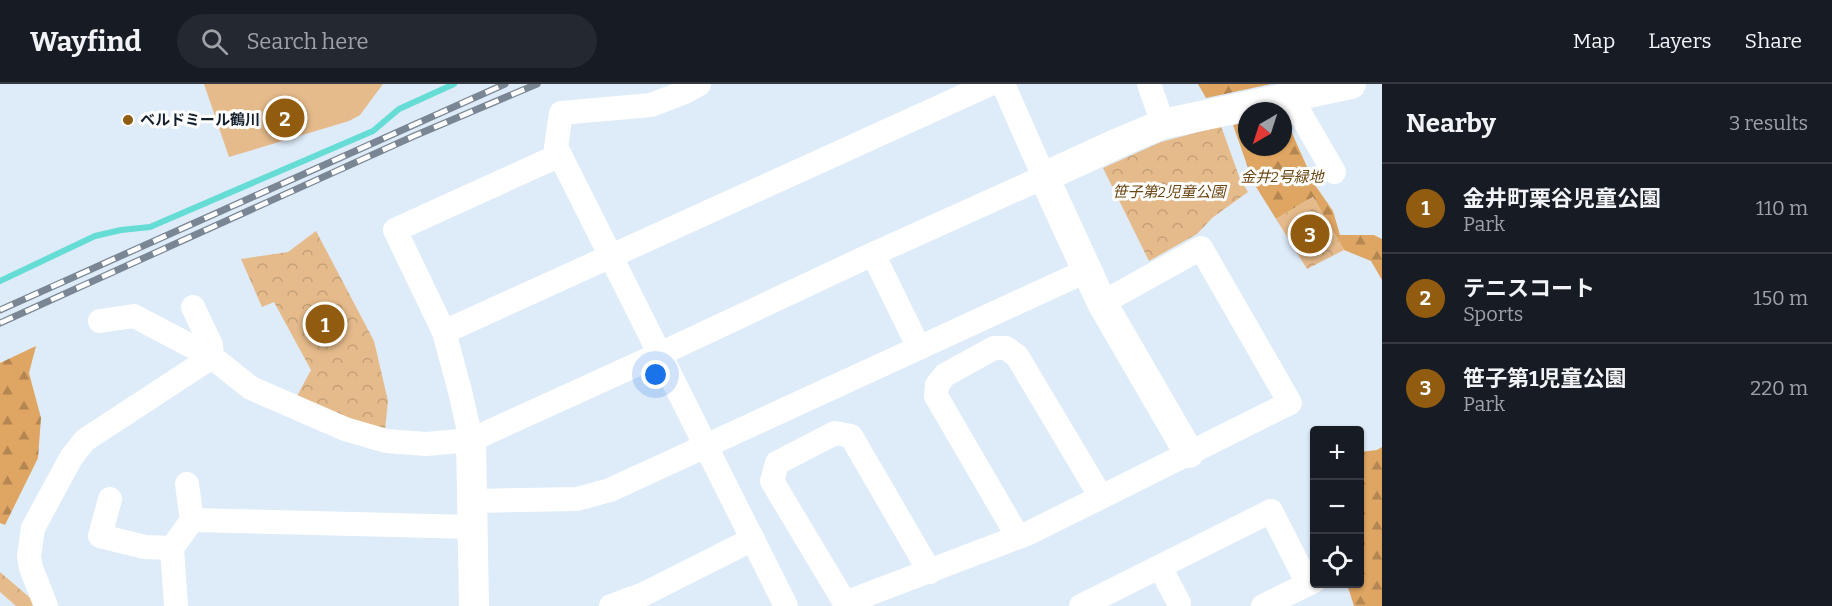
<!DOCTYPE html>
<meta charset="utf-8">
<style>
:root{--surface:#171b24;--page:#242831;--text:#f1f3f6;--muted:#9ea1a6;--line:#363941;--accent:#915c0f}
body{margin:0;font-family:Bitter,"Noto Sans JP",serif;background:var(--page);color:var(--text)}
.controls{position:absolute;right:18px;bottom:18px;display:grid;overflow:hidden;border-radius:6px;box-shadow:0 2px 4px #0004}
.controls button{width:54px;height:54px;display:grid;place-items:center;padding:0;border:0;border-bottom:2px solid var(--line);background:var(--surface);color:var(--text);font:30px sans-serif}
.compass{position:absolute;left:1238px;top:18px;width:54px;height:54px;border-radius:50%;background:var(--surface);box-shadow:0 2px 4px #0004;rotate:219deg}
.you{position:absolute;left:656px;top:291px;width:21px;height:21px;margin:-15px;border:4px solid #fff;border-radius:50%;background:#1a73e8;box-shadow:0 0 0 9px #1a73e833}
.badge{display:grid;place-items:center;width:39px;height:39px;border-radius:50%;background:var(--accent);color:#fff;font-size:20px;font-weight:700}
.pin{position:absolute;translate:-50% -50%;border:3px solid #fff;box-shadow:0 2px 6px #0006}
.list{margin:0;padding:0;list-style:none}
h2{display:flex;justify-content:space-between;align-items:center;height:78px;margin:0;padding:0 24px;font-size:26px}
h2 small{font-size:20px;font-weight:400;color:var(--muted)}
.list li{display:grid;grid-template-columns:39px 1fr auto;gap:18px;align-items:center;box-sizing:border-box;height:90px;padding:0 24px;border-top:2px solid var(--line)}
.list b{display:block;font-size:22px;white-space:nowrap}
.list p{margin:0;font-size:20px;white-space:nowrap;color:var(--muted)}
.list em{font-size:20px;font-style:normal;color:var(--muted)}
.icon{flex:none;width:33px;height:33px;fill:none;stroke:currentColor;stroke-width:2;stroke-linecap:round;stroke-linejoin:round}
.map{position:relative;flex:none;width:1382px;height:522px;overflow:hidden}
header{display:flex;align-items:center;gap:36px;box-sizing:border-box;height:84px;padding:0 30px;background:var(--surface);border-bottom:2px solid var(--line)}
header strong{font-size:28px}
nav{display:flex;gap:33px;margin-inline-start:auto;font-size:21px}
.search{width:420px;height:54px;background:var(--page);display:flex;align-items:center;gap:15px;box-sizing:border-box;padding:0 21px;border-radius:33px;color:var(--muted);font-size:22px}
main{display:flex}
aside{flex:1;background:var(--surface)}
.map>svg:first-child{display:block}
.forest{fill:url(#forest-firs)}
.park{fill:url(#park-crowns)}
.pitch{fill:#e6bb8b}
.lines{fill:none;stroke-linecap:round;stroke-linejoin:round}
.stream{stroke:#65ddd5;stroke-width:6}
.minor{stroke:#fff;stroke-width:24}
.tertiary{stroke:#fff;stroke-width:30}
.rail-casing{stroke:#7a8693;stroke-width:7}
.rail{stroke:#fff;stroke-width:4.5;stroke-dasharray:14;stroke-linecap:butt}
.poi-dot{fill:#915c0f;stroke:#fff;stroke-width:2}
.labels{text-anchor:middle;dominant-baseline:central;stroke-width:6;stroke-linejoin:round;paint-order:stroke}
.poi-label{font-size:15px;font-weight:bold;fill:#14202c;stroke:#fff;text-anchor:start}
.park-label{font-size:15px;font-style:italic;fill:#6d4713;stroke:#fff}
</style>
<header>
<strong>Wayfind</strong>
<div class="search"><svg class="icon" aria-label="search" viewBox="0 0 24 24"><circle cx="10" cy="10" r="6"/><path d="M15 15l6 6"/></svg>Search here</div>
<nav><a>Map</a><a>Layers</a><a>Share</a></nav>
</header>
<main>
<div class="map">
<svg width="1382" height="522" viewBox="0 0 1382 522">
<defs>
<pattern id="forest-firs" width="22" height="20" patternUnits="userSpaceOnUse" patternTransform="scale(1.5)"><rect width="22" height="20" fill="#dfa562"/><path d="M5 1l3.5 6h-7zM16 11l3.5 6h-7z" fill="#b48651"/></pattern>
<pattern id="park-crowns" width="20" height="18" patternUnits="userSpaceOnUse" patternTransform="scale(1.5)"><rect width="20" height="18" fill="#e6bb8b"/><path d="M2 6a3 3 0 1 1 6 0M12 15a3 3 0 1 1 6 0" fill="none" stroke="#c4a078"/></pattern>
</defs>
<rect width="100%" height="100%" fill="#deebf9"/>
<g class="forest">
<path d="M1198 0H1271L1206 14Z"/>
<path d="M1283 37 1288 40 1315 101 1333 127 1340 151H1374L1382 155V196L1371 177 1344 166 1313 113 1276 135 1253 98 1233 41 1247 38V63H1283Z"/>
<path d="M36 262 29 289 41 334 38 374 5 441 0 439V279Z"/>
<path d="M1382 363V522H1354L1347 500H1360V368L1377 366Z"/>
</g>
<g class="park">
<path d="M1221 42 1240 95 1248 108 1212 134 1197 150 1149 177 1103 84 1161 58Z"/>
<path d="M1313 113 1344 166 1307 185 1276 135Z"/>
<path d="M316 147 374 257 388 317 385 346 353 337 297 312 311 286 274 218 262 223 241 175 288 168Z"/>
<path d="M0 488 35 518 32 522H16L0 508Z"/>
</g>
<path class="pitch" d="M204 0H383L360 31 349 37 229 73Z"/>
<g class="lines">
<path class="stream" d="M0 197 95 152 121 146 150 143 373 47 399 25 454 0"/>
<g class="minor">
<path d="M699 0 685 8 651 21 561 29 556 63 786 522"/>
<path d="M1149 0 1163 40"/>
<path d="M1290 12 1334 88"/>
<path d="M873 170 919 264"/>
<path d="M100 237 134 232 212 273 251 304 345 345 386 357 426 360 471 356 660 270 873 170 1044 93 1003 0"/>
<path d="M444 248 990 0"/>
<path d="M471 356 460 307 444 248 395 146 560 71"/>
<path d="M187 400 192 436"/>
<path d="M110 415 100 452 145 463 172 464 192 436 473 443"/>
<path d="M473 417 577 415 610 406 1086 187"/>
<path d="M1018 453 936 312 937 301 945 291 994 264H1006L1017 272 1101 413"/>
<path d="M172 464 176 522"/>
<path d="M1160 483 1179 519"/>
<path d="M930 488 851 352 835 349 777 379 772 397 845 519 1029 449 1290 319 1201 164 1102 219"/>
<path d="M46 522 31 484 29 472 33 444 71 374 85 356 212 273 211 261 193 223"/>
<path d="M611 522 644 510 753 455"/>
<path d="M1081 522 1271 427 1308 500"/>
<path d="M1263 522 1314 497"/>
</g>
<g class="tertiary">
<path d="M471 356 474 522"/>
<path d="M1189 369 1102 219 1044 93 1118 59 1163 40 1351 0"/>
</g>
<defs>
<g id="rail">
<path d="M0 226 505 0"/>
<path d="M0 239 414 52 537 0"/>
</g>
</defs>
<use href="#rail" class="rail-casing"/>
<use href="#rail" class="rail"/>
</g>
<circle class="poi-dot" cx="128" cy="36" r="6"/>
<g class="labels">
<g class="poi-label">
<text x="140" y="36">ベルドミール鶴川</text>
</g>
<g class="park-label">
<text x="1282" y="93">金井2号緑地</text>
<text x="1169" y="108">笹子第2児童公園</text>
</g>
</g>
</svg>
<div class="controls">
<button>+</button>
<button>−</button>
<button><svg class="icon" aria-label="locate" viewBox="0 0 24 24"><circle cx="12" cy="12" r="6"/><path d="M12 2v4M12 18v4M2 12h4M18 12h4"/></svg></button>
</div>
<svg class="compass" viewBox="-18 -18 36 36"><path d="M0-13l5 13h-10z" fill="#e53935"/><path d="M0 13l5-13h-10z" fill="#9ea1a6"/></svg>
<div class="you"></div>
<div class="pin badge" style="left:325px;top:240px">1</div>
<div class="pin badge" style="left:285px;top:34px">2</div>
<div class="pin badge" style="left:1310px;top:150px">3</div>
</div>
<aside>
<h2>Nearby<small>3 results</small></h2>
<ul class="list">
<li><span class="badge">1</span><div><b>金井町栗谷児童公園</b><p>Park</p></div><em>110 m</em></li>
<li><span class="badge">2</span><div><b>テニスコート</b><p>Sports</p></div><em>150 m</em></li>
<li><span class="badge">3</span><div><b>笹子第1児童公園</b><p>Park</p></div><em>220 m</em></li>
</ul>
</aside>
</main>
